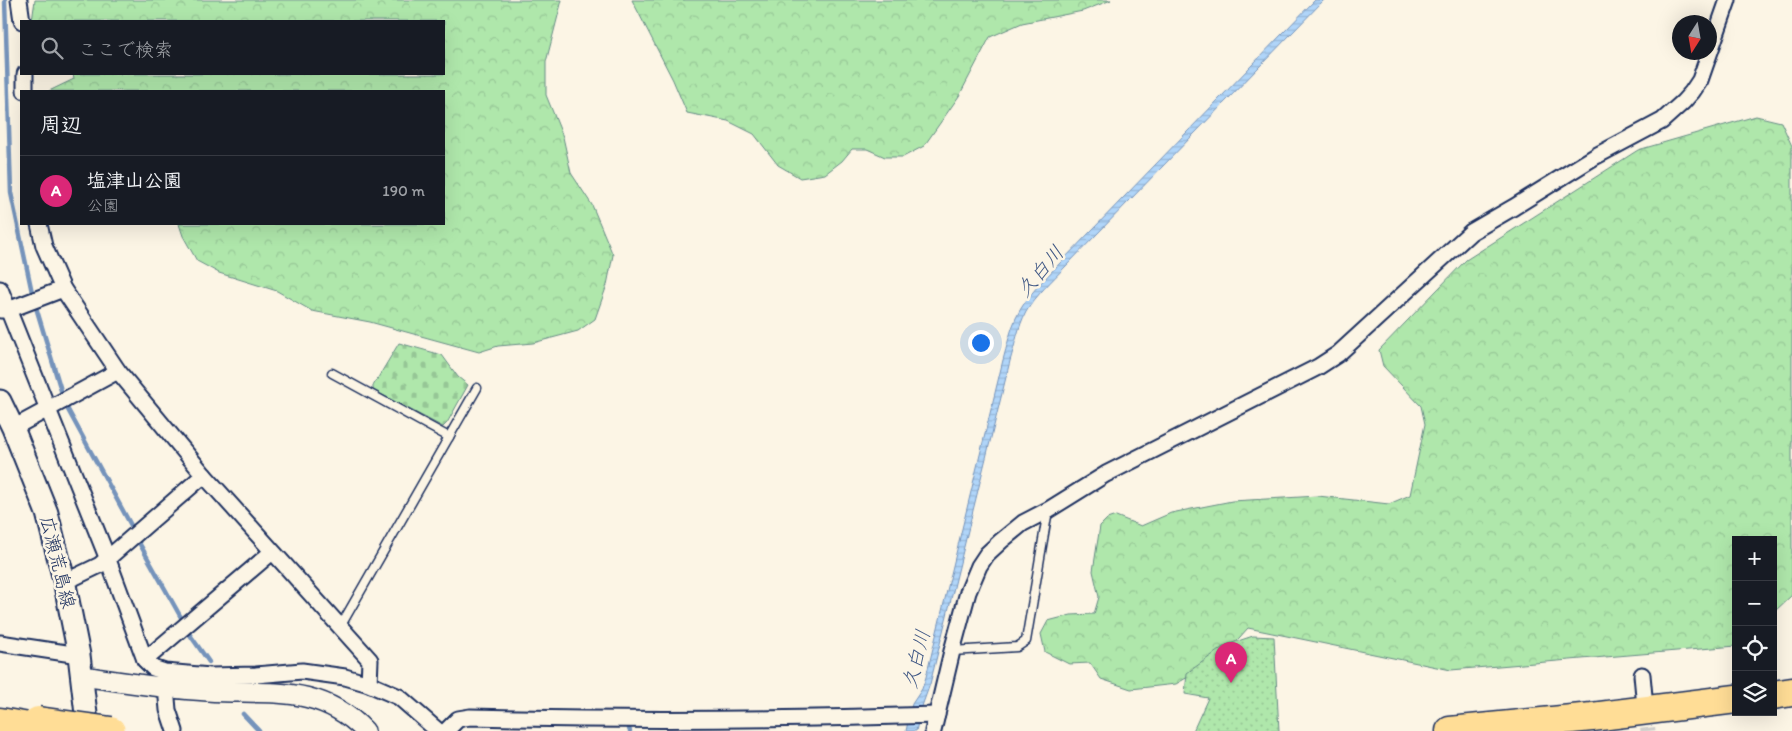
<!DOCTYPE html>
<html lang="ja">
<meta charset="utf-8">
<style>
:root{--surface:#171b24;--page:#242831;--text:#f1f3f6;--muted:#9ea1a6;--line:#363941;--accent:#db2777}
body{margin:0;font-family:Itim,"Klee One",sans-serif;background:var(--page);color:var(--text)}
.controls{position:absolute;right:15px;bottom:15px;display:grid;overflow:hidden;border-radius:0px;box-shadow:0 5px 20px #0002}
.controls button{width:45px;height:45px;display:grid;place-items:center;padding:0;border:0;border-bottom:1px solid var(--line);background:var(--surface);color:var(--text);font:25px sans-serif}
.compass{position:absolute;left:1672px;top:15px;width:45px;height:45px;border-radius:50%;background:var(--surface);box-shadow:0 5px 20px #0002;rotate:191deg}
.you{position:absolute;left:980px;top:342px;width:18px;height:18px;margin:-12px;border:4px solid #fff;border-radius:50%;background:#1a73e8;box-shadow:0 0 0 8px #1a73e833}
.badge{display:grid;place-items:center;width:32px;height:32px;border-radius:50%;background:var(--accent);color:#fff;font-size:16px;font-weight:700}
.pin{position:absolute;translate:-50% -41px;filter:drop-shadow(0 1px 2px #0008)}
.pin::after{content:'';position:absolute;top:26px;width:18px;height:15px;background:inherit;clip-path:polygon(0 0,100% 0,50% 100%)}
.list{margin:0;padding:0;list-style:none}
h2{display:flex;justify-content:space-between;align-items:center;height:65px;margin:0;padding:0 20px;font-size:21px}
h2 small{font-size:16px;font-weight:400;color:var(--muted)}
.list li{display:grid;grid-template-columns:32px 1fr auto;gap:15px;align-items:center;box-sizing:border-box;height:70px;padding:0 20px;border-top:1px solid var(--line)}
.list b{display:block;font-size:19px;white-space:nowrap}
.list p{margin:0;font-size:16px;white-space:nowrap;color:var(--muted)}
.list em{font-size:16px;font-style:normal;color:var(--muted)}
.icon{flex:none;width:28px;height:28px;fill:none;stroke:currentColor;stroke-width:2;stroke-linecap:round;stroke-linejoin:round}
.map{position:relative;flex:none;width:1792px;height:731px;overflow:hidden}
.search{position:absolute;background:var(--surface);box-shadow:0 5px 20px #0002;left:20px;top:20px;width:425px;height:55px;display:flex;align-items:center;gap:12px;box-sizing:border-box;padding:0 18px;border-radius:0px;color:var(--muted);font-size:19px}
.panel{position:absolute;background:var(--surface);box-shadow:0 5px 20px #0002;left:20px;top:90px;width:425px;height:135px;border-radius:0px}
.map>svg:first-child{display:block}
.forest{fill:url(#forest-crowns);stroke:#658b84}
.cemetery{fill:url(#cemetery-stones);stroke:#658b84}
.park{fill:url(#park-dots);stroke:#658b84}
.water{fill:url(#water-rules);stroke:#7493bb}
.lines{fill:none;stroke-linecap:round;stroke-linejoin:round}
.stream{stroke:#7493bb;stroke-width:4.5}
.minor-tunnel{stroke:#cfcdca;stroke-width:15;stroke-dasharray:15 8;stroke-linecap:butt}
.service-casing{stroke:#1b2f5e;stroke-width:11}
.minor-casing{stroke:#1b2f5e;stroke-width:19}
.tertiary-casing{stroke:#1b2f5e;stroke-width:22}
.secondary-casing{stroke:#1b2f5e;stroke-width:25}
.motorway-casing{stroke:#1b2f5e;stroke-width:31}
.service{stroke:#fcf5e5;stroke-width:8}
.minor{stroke:#fcf5e5;stroke-width:15}
.tertiary{stroke:#fcf5e5;stroke-width:19}
.secondary{stroke:#fcf5e5;stroke-width:21}
.motorway{stroke:#ffdd96;stroke-width:28}
.motorway-bridge-casing{stroke:#1b2f5e;stroke-width:31;stroke-linecap:butt}
.motorway-bridge{stroke:#ffdd96;stroke-width:28}
.labels{text-anchor:middle;dominant-baseline:central;stroke-width:5;stroke-linejoin:round;paint-order:stroke}
.street-label{font-size:19px;fill:#1b2f5e;stroke:#fcf5e5}
.water-label{font-size:20px;font-style:italic;fill:#405885;stroke:#fcf5e5}
</style>
<div class="map">
<svg width="1792" height="731" viewBox="0 0 1792 731">
<defs>
<pattern id="forest-crowns" width="20" height="18" patternUnits="userSpaceOnUse" patternTransform="scale(1.25)"><rect width="20" height="18" fill="#afe7ab"/><path d="M2 6a3 3 0 1 1 6 0M12 15a3 3 0 1 1 6 0" fill="none" stroke="#96c696"/></pattern>
<pattern id="cemetery-stones" width="16" height="16" patternUnits="userSpaceOnUse" patternTransform="scale(1.25)"><rect width="16" height="16" fill="#afe7ab"/><path d="M2 7V4a2 2 0 0 1 4 0v3zM10 15v-3a2 2 0 0 1 4 0v3z" fill="#96c696"/></pattern>
<pattern id="park-dots" width="8" height="8" patternUnits="userSpaceOnUse" patternTransform="scale(1.25)"><rect width="8" height="8" fill="#afe7ab"/><path d="M2 2h.1M6 6h.1" fill="none" stroke="#96c696" stroke-width="1.8" stroke-linecap="round"/></pattern>
<pattern id="water-rules" width="6" height="5" patternUnits="userSpaceOnUse" patternTransform="scale(1.25)"><rect width="6" height="5" fill="#b0d5f9"/><path d="M0 2.5h6" fill="none" stroke="#97b7d8"/></pattern>
</defs>
<rect width="100%" height="100%" fill="#fcf5e5"/>
<filter id="ink" filterUnits="userSpaceOnUse"><feTurbulence type="fractalNoise" baseFrequency=".02" numOctaves="2"/><feDisplacementMap in="SourceGraphic" scale="10" xChannelSelector="R" yChannelSelector="G"/><feConvolveMatrix kernelMatrix="1 2 1 2 8 2 1 2 1" color-interpolation-filters="sRGB"/></filter>
<g filter="url(#ink)">
<g class="forest">
<path d="M35 0H562L546 62V95L563 137 571 173 592 205 613 255 607 285 595 319 578 331 533 343 498 346 479 352 370 322 312 311 277 291 219 273 197 261 183 236 179 224H444V91H49L74 79 73 74H444V21H32Z"/>
<path d="M632 0H1111L1083 11 1022 23 990 37 959 96 924 146 903 157H885L867 149H852L842 161 825 174 800 178 778 165 754 134 728 121 687 113 673 80Z"/>
<path d="M1756 116 1781 122 1792 146V595L1773 613V540H1736V646L1451 670 1248 628 1222 657 1176 684 1131 689 1101 679 1090 663 1069 664 1045 652 1041 634 1048 621 1071 615 1094 614 1099 597 1093 571 1100 526 1107 519 1116 516 1141 526 1171 513 1232 501 1318 496 1389 504 1410 495 1425 424 1421 406 1383 366 1379 350 1466 260 1638 150Z"/>
</g>
<path class="cemetery" d="M399 343 442 355 458 377 468 385 447 423 443 427 373 390V386Z"/>
<path class="park" d="M1253 636 1274 637 1279 731H1193L1208 698 1185 694 1187 673 1226 645Z"/>
<path class="water" d="M1315 0H1324L1065 267C1052 281 1036 295 1026 312 1018 327 1015 345 1010 361L930 684 922 706 916 731H906L912 704 922 689 926 677 1003 360C1007 346 1010 331 1016 318 1026 296 1044 280 1060 263Z"/>
<g class="lines">
<g class="stream">
<path d="M5 0 11 193 33 297"/>
<path d="M35 304 63 397"/>
<path d="M67 408 133 529"/>
<path d="M137 539 183 621"/>
<path d="M188 632 209 662"/>
<path d="M243 714 259 731"/>
<path d="M629 729 630 731"/>
</g>
<path class="minor-tunnel" d="M1645 705 1648 731"/>
<defs>
<g id="service">
<path d="M332 373 449 437"/>
<path d="M340 627 477 388"/>
<path d="M952 651 1017 647 1026 641 1048 510"/>
</g>
<g id="minor">
<path d="M19 0 22 21"/>
<path d="M25 91V74"/>
<path d="M39 224 44 246 63 289 118 371 204 475 370 660 369 684"/>
<path d="M0 289 107 557 145 660 153 668 165 672 210 676 256 675 302 671 345 677 369 684 399 697 438 731"/>
<path d="M0 310H8L63 289"/>
<path d="M13 428 118 371"/>
<path d="M64 580 75 577 100 565 204 475"/>
<path d="M0 643 79 655"/>
<path d="M145 660 272 552"/>
<path d="M1642 675 1644 696"/>
<path d="M166 687 168 710 175 731"/>
<path d="M446 731 458 719 470 717C625 721 781 720 937 715"/>
<path d="M933 731 952 651 968 592 979 566 987 554 1001 541 1023 523 1048 510 1106 474 1318 367 1338 354 1471 232 1514 207 1596 156 1662 121 1683 102 1692 92 1700 80 1728 0"/>
</g>
<path id="tertiary" d="M82 676C123 682 165 689 207 691 266 695 319 683 365 731"/>
<path id="secondary" d="M0 401 13 428 47 513 64 580 79 655 88 731"/>
<g id="motorway">
<path d="M1773 695 1792 692"/>
<path d="M0 722 52 731"/>
<path d="M1450 731 1592 717 1736 699"/>
</g>
</defs>
<use href="#service" class="service-casing"/>
<use href="#minor" class="minor-casing"/>
<use href="#tertiary" class="tertiary-casing"/>
<use href="#secondary" class="secondary-casing"/>
<use href="#motorway" class="motorway-casing"/>
<use href="#service" class="service"/>
<use href="#minor" class="minor"/>
<use href="#tertiary" class="tertiary"/>
<use href="#secondary" class="secondary"/>
<use href="#motorway" class="motorway"/>
<defs>
<path id="motorway-bridge" d="M38 721 111 731"/>
</defs>
<use href="#motorway-bridge" class="motorway-bridge-casing"/>
<use href="#motorway-bridge" class="motorway-bridge"/>
</g>
</g>
<g class="labels">
<g class="street-label">
<text transform="translate(58 562) rotate(76)">広瀬荒島線</text>
</g>
<g class="water-label">
<text transform="translate(1040 271) rotate(-49)">久白川</text>
<text transform="translate(916 659) rotate(-76)">久白川</text>
</g>
</g>
</svg>
<div class="controls">
<button>+</button>
<button>−</button>
<button><svg class="icon" aria-label="locate" viewBox="0 0 24 24"><circle cx="12" cy="12" r="6"/><path d="M12 2v4M12 18v4M2 12h4M18 12h4"/></svg></button>
<button><svg class="icon" aria-label="layers" viewBox="0 0 24 24"><path d="M12 4l9 5-9 5-9-5zM3 14l9 5 9-5"/></svg></button>
</div>
<svg class="compass" viewBox="-18 -18 36 36"><path d="M0-13l5 13h-10z" fill="#e53935"/><path d="M0 13l5-13h-10z" fill="#9ea1a6"/></svg>
<div class="you"></div>
<div class="pin badge" style="left:1231px;top:683px">A</div>
<div class="search"><svg class="icon" aria-label="search" viewBox="0 0 24 24"><circle cx="10" cy="10" r="6"/><path d="M15 15l6 6"/></svg>ここで検索</div>
<section class="panel">
<h2>周辺<small></small></h2>
<ul class="list">
<li><span class="badge">A</span><div><b>塩津山公園</b><p>公園</p></div><em>190 m</em></li>
</ul>
</section>
</div>
